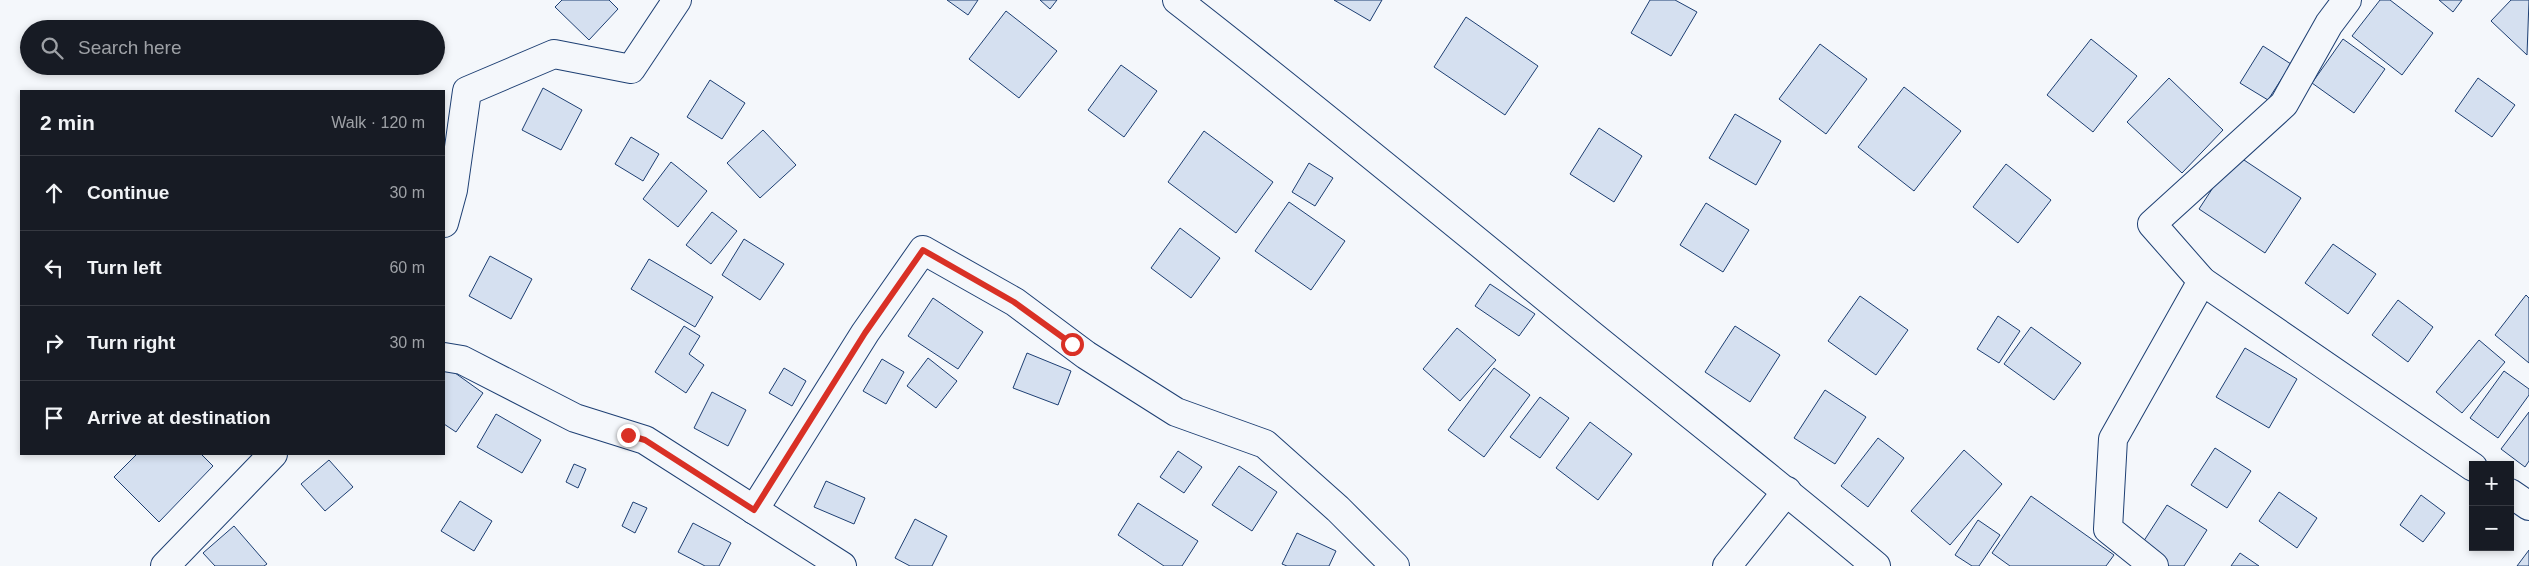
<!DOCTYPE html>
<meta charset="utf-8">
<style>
:root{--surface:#171b24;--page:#242831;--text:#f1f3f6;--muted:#9ea1a6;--line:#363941}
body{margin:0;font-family:Helvetica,sans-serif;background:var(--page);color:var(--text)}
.controls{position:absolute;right:15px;bottom:15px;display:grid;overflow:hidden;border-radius:0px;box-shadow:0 2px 8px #0003}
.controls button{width:45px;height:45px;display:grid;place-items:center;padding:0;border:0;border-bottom:1px solid var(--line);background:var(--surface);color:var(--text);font:25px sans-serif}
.stop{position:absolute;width:15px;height:15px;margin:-11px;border:4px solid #d93025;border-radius:50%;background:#fff}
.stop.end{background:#d93025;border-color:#fff;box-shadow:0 1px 5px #0008}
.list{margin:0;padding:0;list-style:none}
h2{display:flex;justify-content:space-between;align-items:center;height:65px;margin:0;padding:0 20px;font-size:21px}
h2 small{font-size:16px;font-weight:400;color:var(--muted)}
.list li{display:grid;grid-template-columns:32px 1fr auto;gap:15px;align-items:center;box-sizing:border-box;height:75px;padding:0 20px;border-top:1px solid var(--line)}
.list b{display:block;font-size:19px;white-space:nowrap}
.list em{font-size:16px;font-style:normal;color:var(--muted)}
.icon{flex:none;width:28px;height:28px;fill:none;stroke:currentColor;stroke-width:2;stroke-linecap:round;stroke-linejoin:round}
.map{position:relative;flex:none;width:2529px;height:566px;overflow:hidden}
.search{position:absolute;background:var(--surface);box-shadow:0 2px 8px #0003;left:20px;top:20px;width:425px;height:55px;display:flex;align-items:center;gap:12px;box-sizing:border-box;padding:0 18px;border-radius:28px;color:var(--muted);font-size:19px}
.panel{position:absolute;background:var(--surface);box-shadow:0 2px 8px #0003;left:20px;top:90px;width:425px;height:365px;border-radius:0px}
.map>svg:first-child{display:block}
.building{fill:#d5e0f0;stroke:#1d3f73}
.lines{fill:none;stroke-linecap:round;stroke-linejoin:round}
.minor-casing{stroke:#1d3f73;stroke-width:30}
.tertiary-casing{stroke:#1d3f73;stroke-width:30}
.minor{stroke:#f4f7fb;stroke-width:28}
.tertiary{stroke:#f4f7fb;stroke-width:28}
.route{stroke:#d93025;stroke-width:6}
</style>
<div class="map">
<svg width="2529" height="566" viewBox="0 0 2529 566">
<rect width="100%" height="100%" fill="#f4f7fb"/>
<g class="building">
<path d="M562 0H609L618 9 589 40 555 7Z"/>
<path d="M947 0H978L968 15Z"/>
<path d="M1040 0H1057L1050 9Z"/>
<path d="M1334 0H1382L1370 21Z"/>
<path d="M1650 0H1675L1697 12 1671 56 1631 33Z"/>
<path d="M2380 0H2390L2433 33 2402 75 2352 36Z"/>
<path d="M2439 0H2462L2453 12Z"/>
<path d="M2511 0H2529L2527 55 2491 21Z"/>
<path d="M1006 11 1057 51 1019 98 969 59Z"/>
<path d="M1466 17 1538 66 1505 115 1434 67Z"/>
<path d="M2091 39 2137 76 2093 132 2047 95Z"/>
<path d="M2343 39 2385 69 2354 113 2312 83Z"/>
<path d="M1820 44 1867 79 1826 134 1779 99Z"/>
<path d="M2263 46 2291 64 2268 100 2240 83Z"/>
<path d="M1121 65 1157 91 1124 137 1088 110Z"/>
<path d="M2169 78 2223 130 2182 173 2127 122Z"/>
<path d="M2478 78 2515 105 2492 137 2455 111Z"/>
<path d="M710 80 745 103 722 139 687 117Z"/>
<path d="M1904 87 1961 131 1914 191 1858 147Z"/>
<path d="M543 88 582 110 561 150 522 130Z"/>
<path d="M1735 114 1781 141 1756 185 1709 158Z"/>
<path d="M1599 128 1642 156 1614 202 1570 174Z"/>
<path d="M763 130 796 165 760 198 727 163Z"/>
<path d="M1204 131 1273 182 1236 233 1168 182Z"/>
<path d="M631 137 659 154 643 181 615 164Z"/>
<path d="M2235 154 2301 198 2265 253 2199 209Z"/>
<path d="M671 162 707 191 678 227 643 199Z"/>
<path d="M1309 163 1333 178 1315 206 1292 192Z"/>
<path d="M2006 164 2051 200 2018 243 1973 207Z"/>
<path d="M1289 202 1345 241 1311 290 1255 251Z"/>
<path d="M1706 203 1749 230 1723 272 1680 245Z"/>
<path d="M712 212 737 231 711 264 686 245Z"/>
<path d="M1180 228 1220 258 1191 298 1151 268Z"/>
<path d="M744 239 784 264 760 300 722 275Z"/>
<path d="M2333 244 2376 274 2348 314 2305 283Z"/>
<path d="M490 256 532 279 511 319 469 296Z"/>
<path d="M649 259 713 297 695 327 631 289Z"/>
<path d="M1490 284 1535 314 1519 336 1475 306Z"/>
<path d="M2526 295 2529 298V363L2495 335Z"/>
<path d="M1860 296 1908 330 1876 375 1828 341Z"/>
<path d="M933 298 983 332 958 369 908 336Z"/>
<path d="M2398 300 2433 327 2408 362 2372 335Z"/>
<path d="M1998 316 2020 331 1999 363 1977 349Z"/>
<path d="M684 326 700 336 689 354 704 365 686 393 655 372Z"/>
<path d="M1735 326 1780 355 1750 402 1705 372Z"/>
<path d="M2031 327 2081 363 2054 400 2004 364Z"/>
<path d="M1457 328 1496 360 1460 401 1423 369Z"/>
<path d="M2479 340 2505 362 2462 413 2436 392Z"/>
<path d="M2245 348 2297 379 2269 428 2216 397Z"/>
<path d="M1027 353 1071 371 1058 405 1013 388Z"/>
<path d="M928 358 957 381 936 408 907 386Z"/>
<path d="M882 359 904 372 886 404 863 391Z"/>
<path d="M444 365 483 393 456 432 444 424Z"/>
<path d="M784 368 806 381 792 406 769 393Z"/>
<path d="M1494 368 1530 395 1484 457 1448 430Z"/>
<path d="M2504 371 2529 389V395L2498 438 2470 418Z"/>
<path d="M1825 390 1866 417 1835 464 1794 438Z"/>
<path d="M712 392 746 410 728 446 694 428Z"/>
<path d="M1540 397 1569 418 1540 458 1510 437Z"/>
<path d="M2529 412V461L2525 467 2501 449Z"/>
<path d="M496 414 541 440 522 473 477 447Z"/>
<path d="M1590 422 1632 454 1598 500 1556 468Z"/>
<path d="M1878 438 1904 458 1868 507 1841 486Z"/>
<path d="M2215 448 2251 471 2227 508 2191 485Z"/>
<path d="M1964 450 2002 484 1950 545 1911 511Z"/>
<path d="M1178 451 1202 467 1184 493 1160 477Z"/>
<path d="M137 454H201L213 466 159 522 114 477Z"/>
<path d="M329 460 353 487 325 511 301 484Z"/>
<path d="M574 464 586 469 578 488 566 482Z"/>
<path d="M1239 466 1277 492 1252 531 1212 505Z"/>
<path d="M826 481 865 498 854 524 814 507Z"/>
<path d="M2279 492 2317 518 2297 548 2259 521Z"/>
<path d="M2421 495 2445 513 2423 542 2400 525Z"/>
<path d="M2031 496 2114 555 2106 566H2010L1992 553Z"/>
<path d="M460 501 492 521 474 551 441 531Z"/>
<path d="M633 502 647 508 635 533 622 526Z"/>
<path d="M1138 503 1198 541 1182 566H1164L1118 535Z"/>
<path d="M2167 505 2207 530 2184 566H2164L2138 550Z"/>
<path d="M915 519 947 536 932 566H910L895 558Z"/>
<path d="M1978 520 2000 535 1979 566H1972L1955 555Z"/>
<path d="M693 523 731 543 719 566H705L678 552Z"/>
<path d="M234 526 267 564 264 566H215L203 553Z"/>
<path d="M1297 533 1336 551 1329 566H1287L1282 564Z"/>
<path d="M2529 550V566H2517Z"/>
<path d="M2240 553 2259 566H2231Z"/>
</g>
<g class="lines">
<defs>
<g id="minor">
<path d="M2347 0 2329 24 2284 104 2152 224 2202 281 2473 467"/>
<path d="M444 223 453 190 467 91 554 54 631 69 677 0"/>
<path d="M444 357 462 360 575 418 645 440 842 566"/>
<path d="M2510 493 2529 506"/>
<path d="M754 510 865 333 923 250 1015 302 1086 355 1176 412 1265 444 1338 509 1395 566"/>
<path d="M165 566 273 454"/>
<path d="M1727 566 1787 491"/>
<path d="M2154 566 2108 529 2113 439 2202 281"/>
</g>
<path id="tertiary" d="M1177 0C1316 108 1452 221 1588 332 1684 410 1781 486 1876 566"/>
</defs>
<use href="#minor" class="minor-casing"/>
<use href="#tertiary" class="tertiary-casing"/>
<use href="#minor" class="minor"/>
<use href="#tertiary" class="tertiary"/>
</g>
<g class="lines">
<path class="route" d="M628 435 645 440 754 510 865 333 923 250 1014 302 1072 344"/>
</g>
</svg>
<div class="controls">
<button>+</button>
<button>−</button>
</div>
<div class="stop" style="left:1072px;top:344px"></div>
<div class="stop end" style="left:628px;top:435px"></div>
<div class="search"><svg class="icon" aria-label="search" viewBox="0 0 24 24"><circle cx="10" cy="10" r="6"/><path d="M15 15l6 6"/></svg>Search here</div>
<section class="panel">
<h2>2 min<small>Walk · 120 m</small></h2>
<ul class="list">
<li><svg class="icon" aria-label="ahead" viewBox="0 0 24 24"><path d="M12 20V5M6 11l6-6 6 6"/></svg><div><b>Continue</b></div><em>30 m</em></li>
<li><svg class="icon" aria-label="left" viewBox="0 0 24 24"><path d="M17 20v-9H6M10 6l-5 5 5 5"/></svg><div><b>Turn left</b></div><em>60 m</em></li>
<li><svg class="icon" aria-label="right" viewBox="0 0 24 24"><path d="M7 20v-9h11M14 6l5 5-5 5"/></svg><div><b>Turn right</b></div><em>30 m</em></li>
<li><svg class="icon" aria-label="arrive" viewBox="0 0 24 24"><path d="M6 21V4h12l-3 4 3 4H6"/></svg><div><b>Arrive at destination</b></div></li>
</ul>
</section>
</div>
